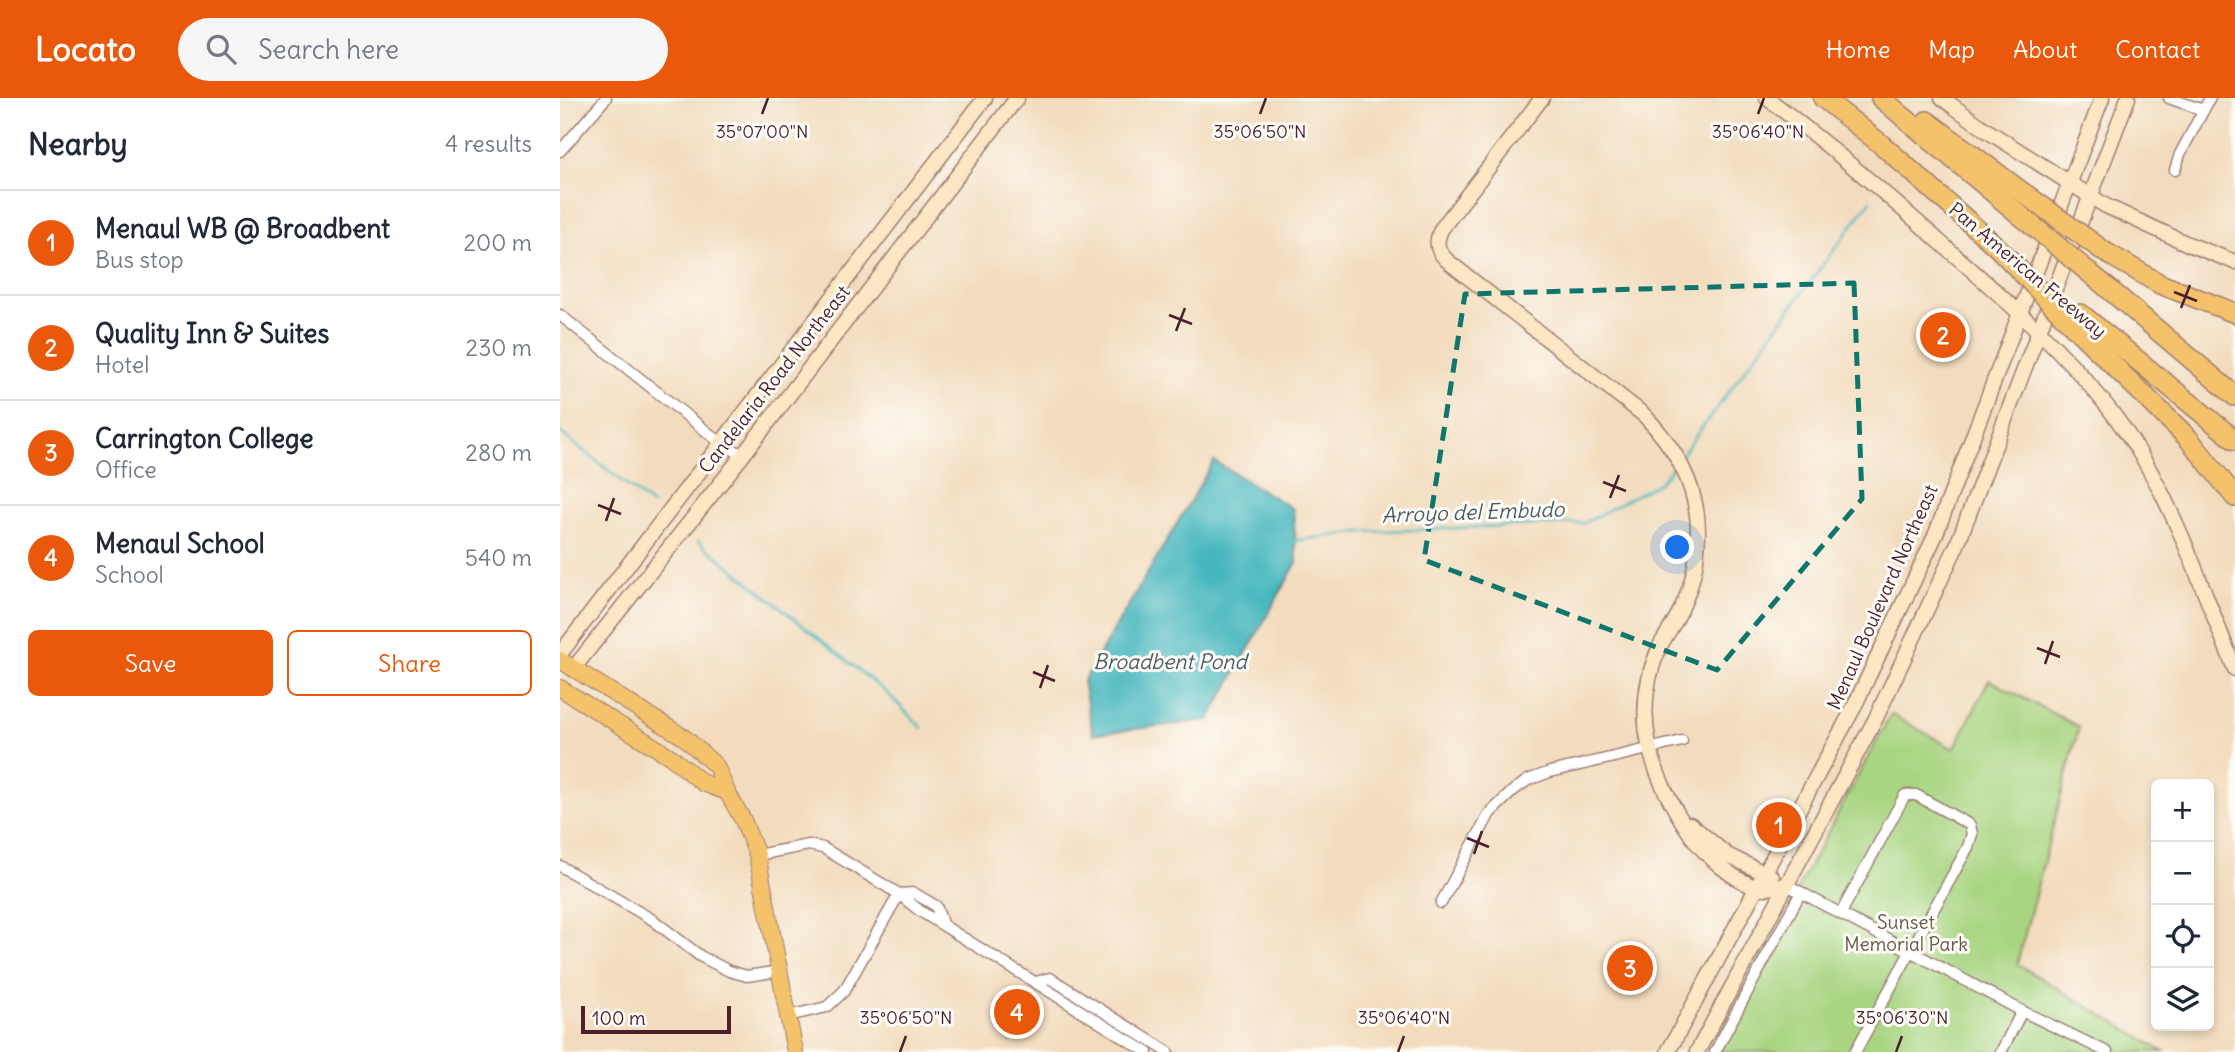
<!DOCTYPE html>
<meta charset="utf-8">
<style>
:root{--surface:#fff;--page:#f6f6f7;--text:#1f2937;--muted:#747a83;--line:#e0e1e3;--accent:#ea580c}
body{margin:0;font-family:Delius,sans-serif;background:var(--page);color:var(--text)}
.controls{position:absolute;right:21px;bottom:21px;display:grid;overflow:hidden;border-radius:10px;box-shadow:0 4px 10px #0003}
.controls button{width:63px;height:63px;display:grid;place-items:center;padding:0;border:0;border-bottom:2px solid var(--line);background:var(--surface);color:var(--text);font:35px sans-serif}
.scale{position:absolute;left:21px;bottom:18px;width:150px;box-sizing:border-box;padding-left:7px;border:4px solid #4a1f2b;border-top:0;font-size:19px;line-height:24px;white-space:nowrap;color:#4a1f2b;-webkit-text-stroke:5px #fdfcf7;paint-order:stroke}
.you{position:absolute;left:1118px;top:450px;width:24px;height:24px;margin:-18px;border:5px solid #fff;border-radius:50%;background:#1a73e8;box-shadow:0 0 0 10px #1a73e833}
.badge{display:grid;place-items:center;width:46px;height:46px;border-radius:50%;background:var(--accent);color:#fff;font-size:23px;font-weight:700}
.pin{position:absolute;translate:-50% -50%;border:4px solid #fff;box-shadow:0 2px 7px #0006}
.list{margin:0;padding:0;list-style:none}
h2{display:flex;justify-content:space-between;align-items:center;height:91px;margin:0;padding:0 28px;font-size:30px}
h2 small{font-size:23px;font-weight:400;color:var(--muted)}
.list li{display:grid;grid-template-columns:46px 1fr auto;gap:21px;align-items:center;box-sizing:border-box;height:105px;padding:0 28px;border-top:2px solid var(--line)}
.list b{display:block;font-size:26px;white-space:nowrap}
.list p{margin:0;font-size:23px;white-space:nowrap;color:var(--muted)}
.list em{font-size:23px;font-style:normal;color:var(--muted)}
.actions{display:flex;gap:14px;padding:21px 28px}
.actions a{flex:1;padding:16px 0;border:2px solid var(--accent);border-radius:10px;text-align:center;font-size:24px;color:var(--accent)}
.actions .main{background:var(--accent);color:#fff}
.icon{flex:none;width:38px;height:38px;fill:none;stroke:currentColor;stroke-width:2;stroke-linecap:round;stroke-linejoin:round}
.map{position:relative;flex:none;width:1675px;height:954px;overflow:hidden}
header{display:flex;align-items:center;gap:42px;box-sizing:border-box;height:98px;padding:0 35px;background:var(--accent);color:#fff}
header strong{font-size:33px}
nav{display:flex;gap:38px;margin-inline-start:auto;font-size:24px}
.search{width:490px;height:63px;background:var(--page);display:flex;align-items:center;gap:18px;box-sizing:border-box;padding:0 24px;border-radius:38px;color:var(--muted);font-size:26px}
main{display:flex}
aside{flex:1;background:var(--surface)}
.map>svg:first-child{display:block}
.green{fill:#a9d582;stroke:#7a7a56;stroke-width:2}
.water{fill:#47b7be;stroke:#486b74;stroke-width:2}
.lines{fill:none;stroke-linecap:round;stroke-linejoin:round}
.stream{stroke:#47b7be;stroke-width:2.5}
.street-casing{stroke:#9e7e74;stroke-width:13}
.secondary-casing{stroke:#9e7e74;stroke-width:17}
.primary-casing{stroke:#9e7e74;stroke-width:18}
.highway-casing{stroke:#9e7e74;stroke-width:22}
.street{stroke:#fff;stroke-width:10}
.secondary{stroke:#fbe7c3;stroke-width:14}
.primary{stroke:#f4c26a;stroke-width:16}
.highway{stroke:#f4c26a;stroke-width:19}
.highway-bridge-casing{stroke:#9e7e74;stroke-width:22;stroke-linecap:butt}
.highway-bridge{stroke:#f4c26a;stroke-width:19}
.marked{fill:none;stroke:#0f766e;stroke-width:5;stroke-dasharray:14 9;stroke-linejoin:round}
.ticks{fill:none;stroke:#4a1f2b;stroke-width:2.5}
.labels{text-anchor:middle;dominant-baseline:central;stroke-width:6;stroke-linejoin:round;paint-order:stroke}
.street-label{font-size:19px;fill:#4a1f2b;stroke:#fdfcf7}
.park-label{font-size:19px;fill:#665645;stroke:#fdfcf7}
.water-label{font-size:21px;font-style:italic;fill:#495c66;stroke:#fdfcf7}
.ticks-label{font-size:18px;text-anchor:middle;fill:#4a1f2b;stroke:#fdfcf7;stroke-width:6;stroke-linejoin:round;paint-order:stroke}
</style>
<header>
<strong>Locato</strong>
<div class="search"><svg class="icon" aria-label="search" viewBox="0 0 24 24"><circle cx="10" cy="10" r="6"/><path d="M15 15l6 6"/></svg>Search here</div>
<nav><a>Home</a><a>Map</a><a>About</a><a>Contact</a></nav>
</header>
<main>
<aside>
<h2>Nearby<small>4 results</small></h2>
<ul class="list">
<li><span class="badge">1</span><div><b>Menaul WB @ Broadbent</b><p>Bus stop</p></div><em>200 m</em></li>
<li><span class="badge">2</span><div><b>Quality Inn &amp; Suites</b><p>Hotel</p></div><em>230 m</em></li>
<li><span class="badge">3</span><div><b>Carrington College</b><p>Office</p></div><em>280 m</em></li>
<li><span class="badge">4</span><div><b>Menaul School</b><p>School</p></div><em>540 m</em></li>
</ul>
<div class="actions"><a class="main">Save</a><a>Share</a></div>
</aside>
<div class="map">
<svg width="1675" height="954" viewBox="0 0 1675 954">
<rect width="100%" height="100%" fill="#fdfcf7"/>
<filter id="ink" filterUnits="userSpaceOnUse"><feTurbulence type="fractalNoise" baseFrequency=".0143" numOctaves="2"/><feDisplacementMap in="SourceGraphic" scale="14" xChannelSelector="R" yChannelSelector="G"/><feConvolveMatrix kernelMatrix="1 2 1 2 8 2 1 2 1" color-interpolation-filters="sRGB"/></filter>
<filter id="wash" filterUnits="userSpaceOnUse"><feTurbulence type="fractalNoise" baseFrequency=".00686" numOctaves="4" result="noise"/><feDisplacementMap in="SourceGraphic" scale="28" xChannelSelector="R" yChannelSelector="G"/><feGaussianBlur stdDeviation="1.57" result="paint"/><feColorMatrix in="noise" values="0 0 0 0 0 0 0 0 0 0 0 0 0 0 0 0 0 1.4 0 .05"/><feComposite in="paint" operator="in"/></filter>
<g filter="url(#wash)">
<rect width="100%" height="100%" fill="#f3dcbd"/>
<path class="green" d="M1429 582 1519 629 1457 866 1604 954H1150L1331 616 1394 651Z"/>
<path class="water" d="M654 363 733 411 737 464 649 622 533 636 523 584Z"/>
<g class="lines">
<g class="stream">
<path d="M0 334 92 407"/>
<path d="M1121 358 1311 102"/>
<path d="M138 443 327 595 362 630"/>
<path d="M732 443 800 434 1024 425 1100 384 1115 366"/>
</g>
</g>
</g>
<g filter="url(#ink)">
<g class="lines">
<defs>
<g id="street">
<path d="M1609 0 1643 12"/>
<path d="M0 53 46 0"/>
<path d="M1615 72 1620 56 1650 0"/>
<path d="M0 217 161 345 183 357"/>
<path d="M197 757 249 747 263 750 339 796 360 813 587 954"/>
<path d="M0 768 93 822 140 858 169 873 187 878 220 873"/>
<path d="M1227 787 1462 913 1547 954"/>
<path d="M339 796 354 795 376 808 382 825"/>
<path d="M881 805 930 715 954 692 968 682 990 674 1122 643"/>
<path d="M1281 815 1345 697H1356L1410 727 1412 736 1408 749 1295 954"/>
<path d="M476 884 490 880 608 954"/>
<path d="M228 918 267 909 284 893 339 796"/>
<path d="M1155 954 1241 794"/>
<path d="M1441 954 1462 913"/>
</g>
<g id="secondary">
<path d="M982 0 882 130C874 145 877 154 890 165L1084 317C1115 349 1138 388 1138 434 1138 465 1131 494 1116 521 1111 530 1105 539 1100 548 1069 617 1091 678 1131 737 1144 756 1174 783 1196 789 1204 792 1218 788 1227 787"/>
<path d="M1207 0C1270 48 1331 100 1390 153 1462 216 1535 279 1584 362 1622 428 1646 501 1675 571"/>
<path d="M1382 0 1426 32 1546 108 1628 146 1675 164"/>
<path d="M0 556 425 0"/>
<path d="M13 571 183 357 457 0"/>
<path d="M1130 726 1167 757 1212 779"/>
<path d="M1108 954 1293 611 1375 438 1542 0"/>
<path d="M1137 954 1315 622 1397 447 1568 0"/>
</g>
<g id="primary">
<path d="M0 562 125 640 156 668 167 694 183 722 197 757 235 954"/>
<path d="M0 590 111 659 143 685 167 694"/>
</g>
<g id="highway">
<path d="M1263 0 1321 46 1437 149"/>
<path d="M1321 0 1454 112"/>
<path d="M1367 23 1465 96"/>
<path d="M1545 154 1600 186 1675 215"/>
<path d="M1537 181 1675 298"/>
<path d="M1521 216 1675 342"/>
<path d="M1517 232 1628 340 1675 399"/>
</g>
</defs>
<use href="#street" class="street-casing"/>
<use href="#secondary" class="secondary-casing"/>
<use href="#primary" class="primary-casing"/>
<use href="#highway" class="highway-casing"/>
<use href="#street" class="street"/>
<use href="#secondary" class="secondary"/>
<use href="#primary" class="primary"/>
<use href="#highway" class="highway"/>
<defs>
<g id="highway-bridge">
<path d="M1465 96 1545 154"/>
<path d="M1454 112 1537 181"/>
<path d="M1437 149 1517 232"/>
</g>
</defs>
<use href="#highway-bridge" class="highway-bridge-casing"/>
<use href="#highway-bridge" class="highway-bridge"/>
</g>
</g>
<path class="marked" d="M1294 185 1302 401 1157 572 864 462 905 196Z"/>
<path class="ticks" d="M202 16 208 0M700 16 706 0M1198 16 1204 0M1614 194 1637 203M1621 210 1630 187M609 217 632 226M616 233 625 210M1043 384 1066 393M1050 400 1059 377M38 407 61 416M46 423 54 400M1477 550 1500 559M1485 566 1493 543M473 574 495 583M480 590 488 567M907 740 929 749M914 756 922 733M340 954 346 938M838 954 844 938M1336 954 1342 938"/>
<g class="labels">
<g class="street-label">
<text transform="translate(1468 172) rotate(40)">Pan American Freeway</text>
<text transform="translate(214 281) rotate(-52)">Candelaria Road Northeast</text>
<text transform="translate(1322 499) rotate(-66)">Menaul Boulevard Northeast</text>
</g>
<g class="park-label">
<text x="1346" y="824">Sunset<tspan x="1346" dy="22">Memorial Park</tspan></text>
</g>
<g class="water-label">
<text transform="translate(913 414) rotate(-2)">Arroyo del Embudo</text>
<text x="610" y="563">Broadbent Pond</text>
</g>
</g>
<g class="ticks-label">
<text x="202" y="40">35°07'00"N</text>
<text x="700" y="40">35°06'50"N</text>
<text x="1198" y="40">35°06'40"N</text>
<text x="346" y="926">35°06'50"N</text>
<text x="844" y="926">35°06'40"N</text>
<text x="1342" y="926">35°06'30"N</text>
</g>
</svg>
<div class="controls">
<button>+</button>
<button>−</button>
<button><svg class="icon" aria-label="locate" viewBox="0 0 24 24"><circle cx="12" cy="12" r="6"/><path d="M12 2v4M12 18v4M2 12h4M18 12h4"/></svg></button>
<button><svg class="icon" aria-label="layers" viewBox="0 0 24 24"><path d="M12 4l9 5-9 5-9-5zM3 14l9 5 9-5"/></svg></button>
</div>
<div class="scale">100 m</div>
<div class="you"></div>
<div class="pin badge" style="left:1219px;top:727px">1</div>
<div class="pin badge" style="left:1383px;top:237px">2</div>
<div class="pin badge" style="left:1070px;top:870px">3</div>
<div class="pin badge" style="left:457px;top:914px">4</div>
</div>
</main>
